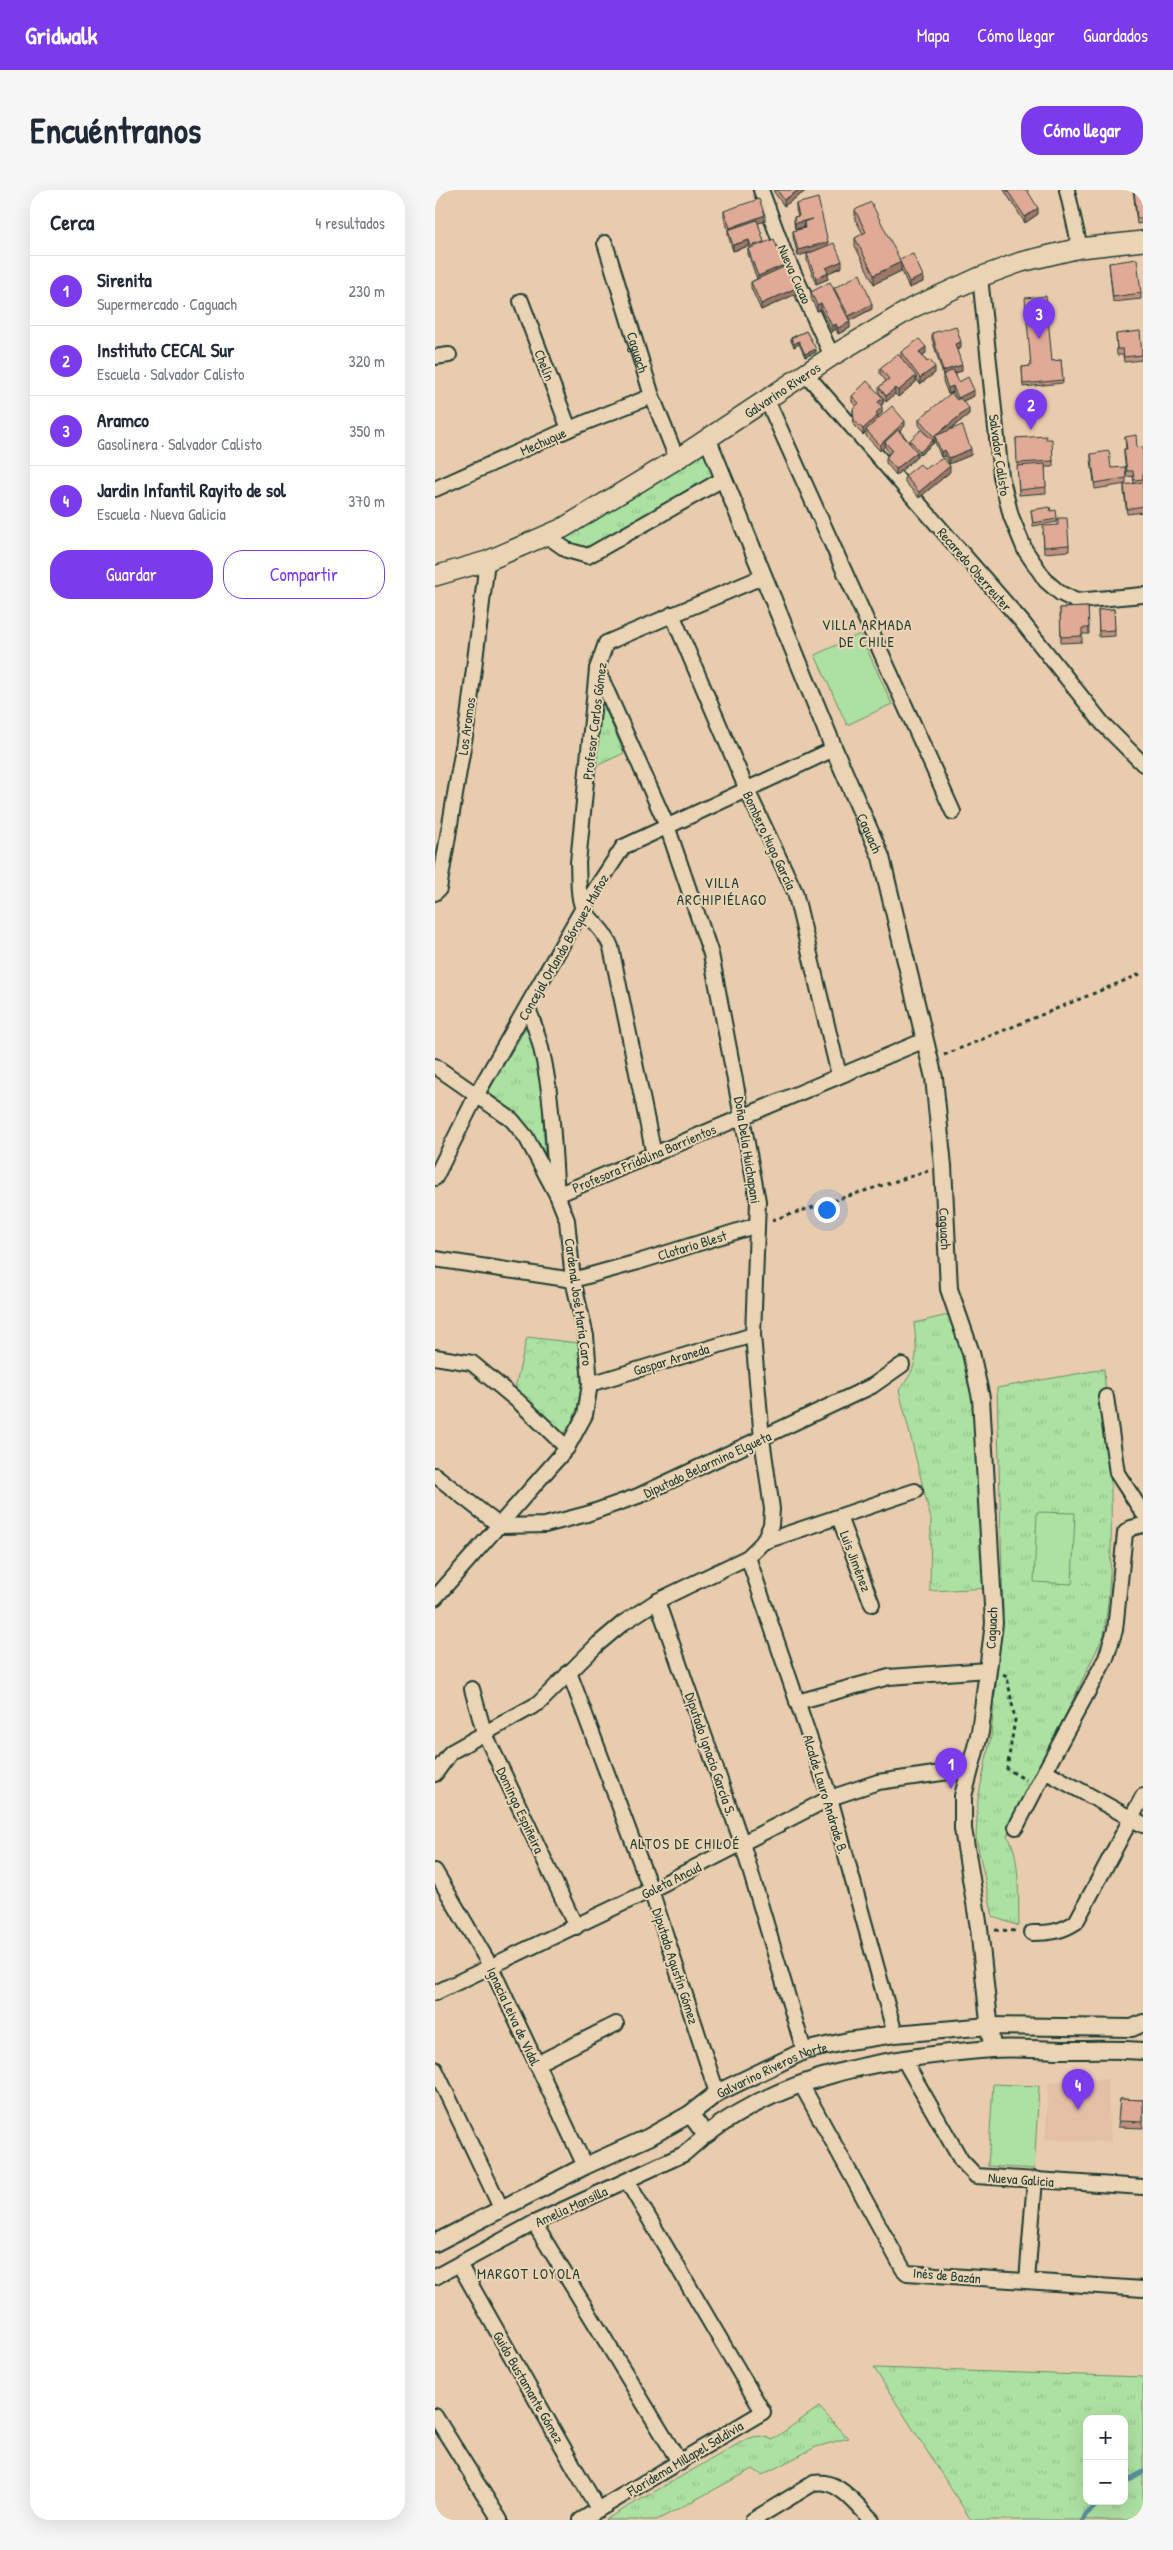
<!DOCTYPE html>
<html lang="es">
<meta charset="utf-8">
<style>
:root{--surface:#fff;--page:#f6f6f7;--text:#1f2937;--muted:#747a83;--line:#e0e1e3;--accent:#7c3aed}
body{margin:0;font-family:"Patrick Hand",sans-serif;background:var(--page);color:var(--text)}
.controls{position:absolute;right:15px;bottom:15px;display:grid;overflow:hidden;border-radius:10px;box-shadow:0 5px 20px #0002}
.controls button{width:45px;height:45px;display:grid;place-items:center;padding:0;border:0;border-bottom:1px solid var(--line);background:var(--surface);color:var(--text);font:25px sans-serif}
.you{position:absolute;left:391px;top:1019px;width:18px;height:18px;margin:-12px;border:4px solid #fff;border-radius:50%;background:#1a73e8;box-shadow:0 0 0 8px #1a73e833}
.badge{display:grid;place-items:center;width:32px;height:32px;border-radius:50%;background:var(--accent);color:#fff;font-size:16px;font-weight:700}
.pin{position:absolute;translate:-50% -41px;filter:drop-shadow(0 1px 2px #0008)}
.pin::after{content:'';position:absolute;top:26px;width:18px;height:15px;background:inherit;clip-path:polygon(0 0,100% 0,50% 100%)}
.list{margin:0;padding:0;list-style:none}
h2{display:flex;justify-content:space-between;align-items:center;height:65px;margin:0;padding:0 20px;font-size:21px}
h2 small{font-size:16px;font-weight:400;color:var(--muted)}
.list li{display:grid;grid-template-columns:32px 1fr auto;gap:15px;align-items:center;box-sizing:border-box;height:70px;padding:0 20px;border-top:1px solid var(--line)}
.list b{display:block;font-size:19px;white-space:nowrap}
.list p{margin:0;font-size:16px;white-space:nowrap;color:var(--muted)}
.list em{font-size:16px;font-style:normal;color:var(--muted)}
.actions{display:flex;gap:10px;padding:15px 20px}
.actions a{flex:1;padding:11px 0;border:1px solid var(--accent);border-radius:20px;text-align:center;font-size:18px;color:var(--accent)}
.actions .main{background:var(--accent);color:#fff}
.map{position:relative;flex:none;width:708px;height:2330px;overflow:hidden;border-radius:20px}
header{display:flex;align-items:center;gap:30px;box-sizing:border-box;height:70px;padding:0 25px;background:var(--accent);color:#fff}
header strong{font-size:24px}
nav{display:flex;gap:28px;margin-inline-start:auto;font-size:18px}
.intro{display:flex;align-items:center;justify-content:space-between;box-sizing:border-box;height:120px;padding:0 30px}
h1{margin:0;font-size:35px}
.button{padding:12px 22px;border-radius:20px;background:var(--accent);color:#fff;font-size:18px;font-weight:700}
main{display:flex;gap:30px;padding:0 30px}
aside{flex:1;background:var(--surface);border-radius:20px;box-shadow:0 5px 20px #0002}
.map>svg:first-child{display:block}
.built{fill:#e2bfa5}
.grass{fill:url(#grass-tufts);stroke:#668f6b;fill-rule:evenodd}
.park{fill:url(#park-crowns);stroke:#668f6b}
.garden{fill:#ade1a2;stroke:#668f6b}
.lines{fill:none;stroke-linecap:round;stroke-linejoin:round}
.stream{stroke:#5a8f9c;stroke-width:5}
.minor-casing{stroke:#1f3d34;stroke-width:18}
.tertiary-casing{stroke:#1f3d34;stroke-width:20}
.secondary-casing{stroke:#1f3d34;stroke-width:22}
.path{stroke:#1f3d34;stroke-width:3;stroke-dasharray:4 4;stroke-linecap:butt}
.minor{stroke:#ebd4b4;stroke-width:14}
.tertiary{stroke:#ebd4b4;stroke-width:16}
.secondary{stroke:#ebd4b4;stroke-width:19}
.wall{fill:#c19281;stroke:#1f3d34}
.shaded-wall{fill:#9d7769;stroke:#1f3d34}
.building{fill:#e0aa96;stroke:#1f3d34}
.labels{text-anchor:middle;dominant-baseline:central;stroke-width:4;stroke-linejoin:round;paint-order:stroke}
.street-label{font-size:14px;fill:#1f3d34;stroke:#ebd4b4}
.neighbourhood-label{font-size:15px;letter-spacing:1px;fill:#1f3d34;stroke:#ebd4b4}
</style>
<header>
<strong>Gridwalk</strong>
<nav><a>Mapa</a><a>Cómo llegar</a><a>Guardados</a></nav>
</header>
<div class="intro"><h1>Encuéntranos</h1><a class="button">Cómo llegar</a></div>
<main>
<aside>
<h2>Cerca<small>4 resultados</small></h2>
<ul class="list">
<li><span class="badge">1</span><div><b>Sirenita</b><p>Supermercado · Caguach</p></div><em>230 m</em></li>
<li><span class="badge">2</span><div><b>Instituto CECAL Sur</b><p>Escuela · Salvador Calisto</p></div><em>320 m</em></li>
<li><span class="badge">3</span><div><b>Aramco</b><p>Gasolinera · Salvador Calisto</p></div><em>350 m</em></li>
<li><span class="badge">4</span><div><b>Jardin Infantil Rayito de sol</b><p>Escuela · Nueva Galicia</p></div><em>370 m</em></li>
</ul>
<div class="actions"><a class="main">Guardar</a><a>Compartir</a></div>
</aside>
<div class="map">
<svg width="708" height="2330" viewBox="0 0 708 2330">
<defs>
<pattern id="grass-tufts" width="24" height="20" patternUnits="userSpaceOnUse" patternTransform="scale(1.25)"><rect width="24" height="20" fill="#ade1a2"/><path d="M3 7l-1-3M5 7V3M7 7l1-3M15 17l-1-3M17 17v-4M19 17l1-3" fill="none" stroke="#94c28c"/></pattern>
<pattern id="park-crowns" width="20" height="18" patternUnits="userSpaceOnUse" patternTransform="scale(1.25)"><rect width="20" height="18" fill="#ade1a2"/><path d="M2 6a3 3 0 1 1 6 0M12 15a3 3 0 1 1 6 0" fill="none" stroke="#94c28c"/></pattern>
</defs>
<rect width="100%" height="100%" fill="#e9ccae"/>
<filter id="ink" filterUnits="userSpaceOnUse"><feTurbulence type="fractalNoise" baseFrequency=".02" numOctaves="2"/><feDisplacementMap in="SourceGraphic" scale="10" xChannelSelector="R" yChannelSelector="G"/><feConvolveMatrix kernelMatrix="1 2 1 2 8 2 1 2 1" color-interpolation-filters="sRGB"/></filter>
<g filter="url(#ink)">
<path class="built" d="M672 1889 676 1952 610 1949 614 1892Z"/>
<g class="grass">
<path d="M269 258 281 286 153 360 141 359 122 347Z"/>
<path d="M164 505 189 563 157 578Z"/>
<path d="M92 836C108 873 107 924 110 964 97 936 77 920 53 902Z"/>
<path d="M522 1123 536 1163 556 1398 495 1401 496 1329 464 1200C485 1176 482 1162 479 1133Z"/>
<path d="M669 1179C675 1267 682 1357 669 1445L572 1646C586 1660 583 1716 584 1736L558 1727 541 1648 543 1609 556 1546 568 1421 562 1198Z"/>
<path d="M439 2178 708 2187V2330H536ZM652 2229H689V2311H652Z"/>
<path d="M384 2217 413 2248 381 2257 327 2285 318 2279 222 2330H170L310 2250C320 2246 327 2244 337 2250Z"/>
</g>
<path class="park" d="M92 1147 143 1153C147 1192 150 1209 130 1245L80 1198Z"/>
<g class="garden">
<path d="M425 444 457 514 412 535 380 465Z"/>
<path d="M602 1322 640 1323 637 1394 599 1392Z"/>
<path d="M558 1894 604 1896 599 1979 553 1976Z"/>
</g>
<g class="lines">
<g class="stream">
<path d="M689 2293 708 2282"/>
<path d="M648 2330 651 2324 666 2311"/>
</g>
<defs>
<g id="minor">
<path d="M326 0 349 62 397 166"/>
<path d="M632 0 645 58"/>
<path id="s1" d="M170 53 217 206 242 269"/>
<path d="M545 87 566 286 576 326 590 360 611 391 625 403 641 411 708 405"/>
<path d="M86 111 134 239"/>
<path d="M0 167 14 165"/>
<path d="M371 184 588 433 668 534 708 574"/>
<path d="M332 210 518 622"/>
<path d="M0 299 134 239 217 206"/>
<path d="M112 346 132 360 153 366 288 289"/>
<path d="M237 424 312 600 360 702 404 885"/>
<path d="M0 703 4 699 33 528 52 371"/>
<path d="M93 819C118 876 117 943 122 1005L490 850"/>
<path d="M0 876 77 930 91 947 122 1005 132 1030 138 1090 151 1146 155 1194 150 1225 132 1258 0 1408"/>
<path d="M219 965 176 757C170 741 158 733 149 720 142 709 144 686 143 673L162 479 171 453 327 387"/>
<path d="M0 988 42 904 148 718 188 657 399 559"/>
<path d="M0 1069 138 1090 203 1072 322 1035"/>
<path d="M0 1167 37 1173 84 1212 132 1258"/>
<path d="M155 1194 318 1145"/>
<path d="M671 1207 682 1283 708 1323"/>
<path d="M0 1285 65 1336 110 1335 152 1324 203 1306 437 1196 467 1175"/>
<path d="M404 1327 437 1414"/>
<path d="M708 1335 696 1338 690 1343 680 1440 671 1468 610 1581 708 1635"/>
<path d="M328 1352 480 1301"/>
<path d="M313 1367 395 1608 460 1844"/>
<path d="M222 1411 307 1653 369 1861"/>
<path d="M134 1482 216 1700 282 1903"/>
<path d="M37 1499 49 1542 141 1737"/>
<path d="M362 1512 454 1487 553 1480"/>
<path d="M0 1584 16 1562 104 1513 163 1454 188 1433 222 1411 313 1367 328 1352 336 1335 337 1319 327 1249 318 1145 323 1011 276 764 232 636 162 479"/>
<path d="M581 1637 610 1581"/>
<path d="M0 1681 56 1777 150 1976"/>
<path d="M597 1743C614 1743 626 1742 641 1732L708 1606"/>
<path d="M0 1803 216 1700 395 1608 443 1592 535 1579"/>
<path d="M469 1870 526 1970 541 1986 708 1997"/>
<path d="M101 1874 181 1834"/>
<path d="M0 1879 66 2018"/>
<path d="M366 1894 468 2079 472 2083 708 2099"/>
<path d="M99 2033 245 2273"/>
<path d="M24 2074 163 2319"/>
<path d="M0 2087 99 2033 249 1964 271 1945"/>
<path d="M592 2091 600 1989"/>
<path d="M0 2226 65 2330"/>
<path d="M146 2330 328 2222 192 1991"/>
<path d="M318 2330 379 2293C404 2289 420 2314 437 2330"/>
</g>
<g id="tertiary">
<path id="s2" d="M273 250 399 559 446 667 499 888 508 976 514 1099 536 1163 546 1208 559 1433 545 1542 528 1606V1639L544 1738 557 1859"/>
<path d="M255 1924 271 1945C350 1883 458 1867 556 1859 581 1857 607 1860 632 1860 657 1860 683 1859 708 1861"/>
<path id="s3" d="M0 2053 150 1976 214 1947 255 1924 282 1903 369 1861 413 1851 460 1844 554 1836 697 1838 708 1833"/>
</g>
<g id="secondary">
<path id="s4" d="M0 386 52 371 128 338 242 269 397 166 477 118 545 87 586 72 645 58 708 51"/>
</g>
</defs>
<use href="#minor" class="minor-casing"/>
<use href="#tertiary" class="tertiary-casing"/>
<use href="#secondary" class="secondary-casing"/>
<g class="path">
<path d="M509 865 708 783"/>
<path d="M337 1030 493 981"/>
<path d="M568 1484 572 1486 580 1530 572 1579 591 1590"/>
<path d="M560 1740 583 1741"/>
</g>
<use href="#minor" class="minor"/>
<use href="#tertiary" class="tertiary"/>
<use href="#secondary" class="secondary"/>
</g>
<g class="wall">
<path d="M339 0H372L349 16 339 2Z"/>
<path d="M569 0H592L603 24 590 33Z"/>
<path d="M698 0H708V33L702 34Z"/>
<path d="M361 14 393 56 407 77 393 83V89L381 94 372 70V64L379 61 363 66 358 47V41L369 38V37L360 39 359 33V27L363 26 361 20Z"/>
<path d="M420 20 464 69 488 92 474 98 466 79V81L439 94 420 56V48L428 44 420 29Z"/>
<path d="M289 21 330 31 323 33 329 53 349 77 361 104 326 120 316 98V92L322 89 313 64V59L315 58 314 56 298 61 293 45V40L289 27Z"/>
<path d="M674 73 706 103V109L678 112Z"/>
<path d="M399 98 437 119 414 131 415 138 403 144 401 139 397 142 386 119 382 121 376 108V102L399 101Z"/>
<path d="M371 141 381 162 370 167 364 154 359 157 356 151V148Z"/>
<path d="M497 143 526 158 522 160 527 181 520 183 524 192 539 206 528 211 534 224 513 241 536 265 514 274 510 266 506 267 500 252 485 265 482 262V267L461 285 451 273V268L454 263 450 257V256L445 261 431 246V242L428 245 419 236 418 219 421 216 417 212V206L448 208 444 203V197L451 191 445 184V178L466 168V162L491 163 487 165 500 183 485 194 481 188V192L463 207 460 204 451 212 448 208V214L446 216 447 223 443 227V229L470 236 465 241 475 253V250L493 246 484 235V229L521 209 518 202 513 204 508 191V185L497 149Z"/>
<path d="M681 144 707 165V170L689 172 688 165H682Z"/>
<path d="M626 170 628 193 588 197 587 177 596 176 617 171Z"/>
<path d="M690 247 702 258 708 257V322L692 324 689 301V295L699 294 698 286 692 287 689 265V259H691Z"/>
<path d="M581 248 611 249 618 271V277H610L611 303 584 305Z"/>
<path d="M656 264 691 288V294L660 299 656 270Z"/>
<path d="M490 279 515 282 484 308 470 292V286Z"/>
<path d="M596 320 616 321 622 329V332L598 336Z"/>
<path d="M608 342 634 355V361L609 363Z"/>
<path d="M653 417 654 444H647V452L626 453 625 418Z"/>
<path d="M679 419 680 446 664 447 663 420Z"/>
<path d="M685 1909 708 1910V1938L683 1937Z"/>
</g>
<g class="shaded-wall">
<path d="M364 0H372L349 16V10Z"/>
<path d="M603 18V24L590 33V27Z"/>
<path d="M330 25V31L295 43V38Z"/>
<path d="M378 29 369 32V37L360 39V33Z"/>
<path d="M314 50V56L298 61V55Z"/>
<path d="M393 52V57L363 66V60Z"/>
<path d="M407 71V77L391 84V78Z"/>
<path d="M466 72V81L439 94V85Z"/>
<path d="M349 75V81L323 91V86Z"/>
<path d="M393 83V89L381 94V88Z"/>
<path d="M488 86V92L474 98V92Z"/>
<path d="M361 98V104L326 120V114Z"/>
<path d="M386 113V119L382 121V115Z"/>
<path d="M437 114V119L414 131V126Z"/>
<path d="M415 132V138L403 144V138Z"/>
<path d="M401 134V139L397 142V136Z"/>
<path d="M364 151V154L359 157V154Z"/>
<path d="M526 152V158L520 160V154Z"/>
<path d="M491 157V163L484 167V162Z"/>
<path d="M381 159V162L370 167V164Z"/>
<path d="M527 175V181L508 186V181Z"/>
<path d="M500 177V183L485 194V188Z"/>
<path d="M481 186V192L463 207V201Z"/>
<path d="M518 196V202L513 204V198Z"/>
<path d="M460 198V204L451 212V206Z"/>
<path d="M539 200V206L523 213V208Z"/>
<path d="M448 208V214L443 218V212Z"/>
<path d="M447 217V223L443 227V231L431 240V242L428 245V239L441 223Z"/>
<path d="M534 218V224L502 250 500 246V252L499 253V247Z"/>
<path d="M470 231V236L452 254 450 252V256L445 261V255Z"/>
<path d="M498 250V253L485 265V262Z"/>
<path d="M536 259V265L514 274V268Z"/>
<path d="M510 260V266L506 267V262Z"/>
<path d="M482 262V267L461 285V279Z"/>
<path d="M515 276V282L484 308V302Z"/>
</g>
<g class="building">
<path d="M342 0H364L349 10Z"/>
<path d="M572 0H592L603 18 590 27Z"/>
<path d="M699 0H708V28H702Z"/>
<path d="M383 8 393 52 363 60 358 41 370 38 369 32 378 29 360 33 359 27 364 26 361 14Z"/>
<path d="M324 9 330 25 295 38 289 21Z"/>
<path d="M436 12 466 72 439 85 420 48 431 42 420 20Z"/>
<path d="M322 30 329 52 316 56 314 50 298 55 293 40Z"/>
<path d="M339 49 349 75 323 86 313 59Z"/>
<path d="M399 53 407 71 391 78 393 83 381 88 372 64Z"/>
<path d="M478 64 488 86 474 92 464 69Z"/>
<path d="M702 69 706 103 678 107 674 73Z"/>
<path d="M351 76 361 98 326 114 316 92Z"/>
<path d="M425 84 437 114 414 126 399 98Z"/>
<path d="M395 92 415 132 403 138 401 134 397 136 386 113 382 115 376 102Z"/>
<path d="M611 106 617 171 626 170 628 190 588 194 587 177 596 176 590 108Z"/>
<path d="M521 136 526 152 520 154 527 175 508 181 497 143Z"/>
<path d="M371 141 381 159 370 164 364 151 359 154 356 148Z"/>
<path d="M705 141 707 165 689 167 688 159H682L681 144Z"/>
<path d="M484 149 491 157 484 162 492 172 495 170 500 177 485 188 466 162Z"/>
<path d="M463 164 481 186 463 201 460 198 451 206 444 197 454 189 445 178Z"/>
<path d="M518 180 524 192 533 187 539 200 523 208 518 196 513 198 508 185Z"/>
<path d="M432 191 448 208 443 212 447 217 441 223 443 225 428 239 419 230 418 219 424 213 417 206Z"/>
<path d="M516 203 522 210 525 208 534 218 499 247 484 229Z"/>
<path d="M457 216 470 231 445 255 431 240Z"/>
<path d="M527 235 536 259 514 268 510 260 506 262 500 246Z"/>
<path d="M463 240 482 262 461 279 451 268 457 260 450 252Z"/>
<path d="M486 240 498 250 485 262 475 250Z"/>
<path d="M701 245 702 258 708 257V289L699 290 698 281H692L689 259H692L690 247Z"/>
<path d="M611 246V249H617L618 271 582 273 581 248Z"/>
<path d="M674 261 676 278 690 277 691 288 660 293 656 264Z"/>
<path d="M508 268 515 276 484 302 470 286 485 274 490 279Z"/>
<path d="M610 274 611 297 584 300 582 276Z"/>
<path d="M708 292V316L692 319 689 295Z"/>
<path d="M615 317 616 321 621 320 622 329 598 333 596 320Z"/>
<path d="M623 328H632L634 355 609 357 608 336 623 335Z"/>
<path d="M653 417 654 438H647V446L626 447 625 418Z"/>
<path d="M679 419 680 440 664 441 663 420Z"/>
<path d="M685 1909 708 1910V1932L683 1931Z"/>
</g>
</g>
<g class="labels">
<g class="street-label">
<text transform="translate(360 84) rotate(66)">Nueva Cucao</text>
<text stroke="none"><textPath href="#s1" startOffset="114">Caguach</textPath></text>
<text transform="translate(110 175) rotate(69)">Chelín</text>
<text stroke="none"><textPath href="#s4" startOffset="396">Galvarino Riveros</textPath></text>
<text transform="translate(108 251) rotate(-24)">Mechuque</text>
<text transform="translate(565 265) rotate(82)">Salvador Calisto</text>
<text transform="translate(540 379) rotate(49)">Recaredo Oberreuter</text>
<text transform="translate(159 531) rotate(-83)">Profesor Carlos Gómez</text>
<text transform="translate(31 536) rotate(-82)">Los Aromos</text>
<text stroke="none"><textPath href="#s2" startOffset="425">Caguach</textPath></text>
<text transform="translate(335 650) rotate(65)">Bombero Hugo García</text>
<text transform="translate(128 757) rotate(-60)">Concejal Orlando Bórquez Muñoz</text>
<text transform="translate(313 960) rotate(81)">Doña Delia Huichapani</text>
<text transform="translate(209 968) rotate(-23)">Profesora Fridolina Barrientos</text>
<text stroke="none"><textPath href="#s2" startOffset="830">Caguach</textPath></text>
<text transform="translate(257 1055) rotate(-17)">Clotario Blest</text>
<text transform="translate(144 1112) rotate(82)">Cardenal José María Caro</text>
<text transform="translate(236 1169) rotate(-17)">Gaspar Araneda</text>
<text transform="translate(272 1274) rotate(-25)">Diputado Belarmino Elgueta</text>
<text transform="translate(421 1371) rotate(69)">Luis Jiménez</text>
<text transform="translate(556 1438) rotate(-87)">Caguach</text>
<text transform="translate(276 1564) rotate(71)">Diputado Ignacio García S.</text>
<text transform="translate(391 1604) rotate(73)">Alcalde Lauro Andrade B.</text>
<text transform="translate(86 1620) rotate(65)">Domingo Espiñeira</text>
<text transform="translate(236 1690) rotate(-27)">Goleta Ancud</text>
<text transform="translate(241 1776) rotate(72)">Diputado Agustín Gómez</text>
<text transform="translate(79 1826) rotate(65)">Ignacia Leiva de Vidal</text>
<text stroke="none"><textPath href="#s3" startOffset="380">Galvarino Riveros Norte</textPath></text>
<text transform="translate(586 1989) rotate(4)">Nueva Galicia</text>
<text transform="translate(136 2016) rotate(-25)">Amelia Mansilla</text>
<text transform="translate(512 2085) rotate(5)">Inés de Bazán</text>
<text transform="translate(94 2197) rotate(60)">Guido Bustamante Gómez</text>
<text transform="translate(250 2268) rotate(-31)">Floridema Millapel Saldivia</text>
</g>
<g class="neighbourhood-label">
<text x="432" y="434">VILLA ARMADA<tspan x="432" dy="17">DE CHILE</tspan></text>
<text x="287" y="692">VILLA<tspan x="287" dy="17">ARCHIPIÉLAGO</tspan></text>
<text x="250" y="1653">ALTOS DE CHILOÉ</text>
<text x="94" y="2083">MARGOT LOYOLA</text>
</g>
</g>
</svg>
<div class="controls">
<button>+</button>
<button>−</button>
</div>
<div class="you"></div>
<div class="pin badge" style="left:516px;top:1599px">1</div>
<div class="pin badge" style="left:596px;top:240px">2</div>
<div class="pin badge" style="left:604px;top:149px">3</div>
<div class="pin badge" style="left:643px;top:1920px">4</div>
</div>
</main>
